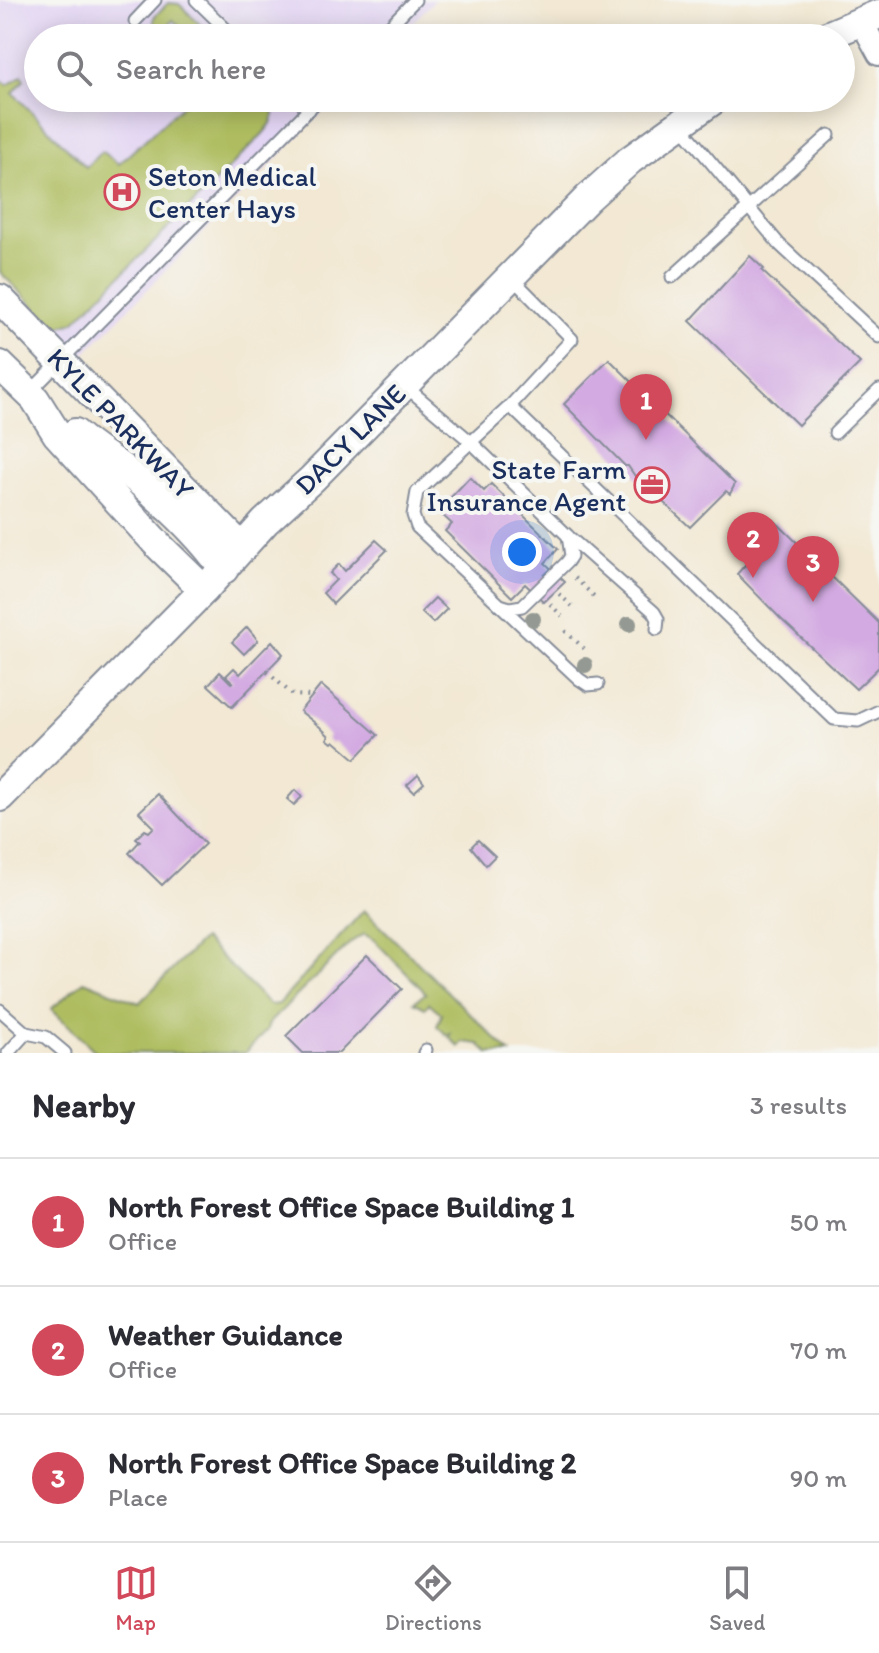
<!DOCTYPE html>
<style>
:root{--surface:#fff;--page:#f2f2f3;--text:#2b2b33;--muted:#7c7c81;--line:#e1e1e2;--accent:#d1495b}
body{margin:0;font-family:Itim,sans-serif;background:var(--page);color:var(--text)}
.you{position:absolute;left:522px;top:552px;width:28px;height:28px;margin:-20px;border:6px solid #fff;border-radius:50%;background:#1a73e8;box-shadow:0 0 0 12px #1a73e833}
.badge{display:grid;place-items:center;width:52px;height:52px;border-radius:50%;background:var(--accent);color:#fff;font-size:26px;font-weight:700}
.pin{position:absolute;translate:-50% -66px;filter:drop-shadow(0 2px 4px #0008)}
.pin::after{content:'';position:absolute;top:42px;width:28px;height:24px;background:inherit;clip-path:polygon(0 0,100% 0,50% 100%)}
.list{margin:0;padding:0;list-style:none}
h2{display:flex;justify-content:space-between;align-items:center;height:104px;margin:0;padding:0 32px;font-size:34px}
h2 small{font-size:26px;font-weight:400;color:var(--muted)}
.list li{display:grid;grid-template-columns:52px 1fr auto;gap:24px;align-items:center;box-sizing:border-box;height:128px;padding:0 32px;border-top:2px solid var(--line)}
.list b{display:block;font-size:30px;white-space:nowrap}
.list p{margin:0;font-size:26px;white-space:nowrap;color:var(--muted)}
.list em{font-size:26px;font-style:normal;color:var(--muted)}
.icon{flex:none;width:44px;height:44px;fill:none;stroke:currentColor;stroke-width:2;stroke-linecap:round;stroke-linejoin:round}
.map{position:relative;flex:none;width:879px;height:1053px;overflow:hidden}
.search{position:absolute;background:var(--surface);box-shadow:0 4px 20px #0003;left:24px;right:24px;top:24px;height:88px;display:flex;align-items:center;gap:20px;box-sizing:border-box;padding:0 28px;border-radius:44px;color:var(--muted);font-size:30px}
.sheet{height:488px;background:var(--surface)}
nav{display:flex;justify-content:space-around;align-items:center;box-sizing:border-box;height:112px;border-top:2px solid var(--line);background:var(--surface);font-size:22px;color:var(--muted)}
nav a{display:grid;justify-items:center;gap:4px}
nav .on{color:var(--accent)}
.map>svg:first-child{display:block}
.built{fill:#e2d4f3}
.green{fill:#afbd60;stroke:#65765f;stroke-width:2}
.building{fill:#d3aae2}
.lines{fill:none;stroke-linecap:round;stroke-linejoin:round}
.service-casing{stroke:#868c98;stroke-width:15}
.minor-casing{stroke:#868c98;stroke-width:26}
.tertiary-casing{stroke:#868c98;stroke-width:32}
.path{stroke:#868c98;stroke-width:4;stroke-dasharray:2 6;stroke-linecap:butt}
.service{stroke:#fff;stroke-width:11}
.minor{stroke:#fff;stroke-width:22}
.tertiary{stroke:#fff;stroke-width:28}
.tree{fill:#949a93}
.labels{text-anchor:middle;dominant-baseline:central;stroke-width:8;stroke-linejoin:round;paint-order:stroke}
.poi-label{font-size:28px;fill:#1b2f5e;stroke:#f6f6f2;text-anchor:start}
.street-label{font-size:28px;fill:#1b2f5e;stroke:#f6f6f2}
</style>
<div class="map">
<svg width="879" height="1053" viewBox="0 0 879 1053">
<rect width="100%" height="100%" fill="#f6f6f2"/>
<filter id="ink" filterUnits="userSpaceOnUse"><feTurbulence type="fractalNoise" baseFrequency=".0125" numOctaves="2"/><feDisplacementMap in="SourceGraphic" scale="16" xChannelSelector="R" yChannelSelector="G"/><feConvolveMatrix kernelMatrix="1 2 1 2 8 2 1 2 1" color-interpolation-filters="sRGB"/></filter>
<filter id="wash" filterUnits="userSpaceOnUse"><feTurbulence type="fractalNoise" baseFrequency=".006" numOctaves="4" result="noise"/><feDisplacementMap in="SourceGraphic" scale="32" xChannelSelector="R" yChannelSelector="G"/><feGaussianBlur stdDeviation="1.8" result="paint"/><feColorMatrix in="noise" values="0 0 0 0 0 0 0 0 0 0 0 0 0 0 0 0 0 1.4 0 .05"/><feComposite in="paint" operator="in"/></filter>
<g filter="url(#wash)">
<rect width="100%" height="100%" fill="#f2e8d3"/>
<path class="built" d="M0 0H435L397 38H38V98H336L80 358 0 272Z"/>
<g class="green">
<path d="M168 3 179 4 214 38H192L173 20 164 30H158L154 24V17Z"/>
<path d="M22 75 24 80 13 93 86 167 102 151 119 164 190 98H272C281 121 264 132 249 148L74 322 56 328 0 272V79L8 85Z"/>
<path d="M364 910 510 1053H488L479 1044 463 1042 459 1047 449 1037 451 1033 447 1035 437 1026 442 1014 429 1003 425 1008 414 1002 426 993 374 940 364 934 351 942 269 1023 267 1030 245 1053H97L51 1009 84 981 139 1003 203 939 270 1005 279 1004Z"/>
</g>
<g id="blocks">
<g class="building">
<path d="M750 256 764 269 762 271 860 363 798 425 690 321Z"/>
<path d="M609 359 735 484 730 494 726 491 690 527 635 476 628 466H625L564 404Z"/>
<path d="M470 477 484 491 491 484 558 549 545 563 565 582 544 602 525 584 512 597 445 531 452 524 438 511Z"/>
<path d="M775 521 879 623V667L856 689 781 619 737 574 771 536 765 531Z"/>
<path d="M376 540 387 550 333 604 323 593 336 580 330 573 339 564 345 571Z"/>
<path d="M435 598 447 609 433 623 421 612Z"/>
<path d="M247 627 258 640 244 654 232 642Z"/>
<path d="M272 641 283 654 232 707 208 685 220 672 231 683 233 682 226 676 234 668 240 674Z"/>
<path d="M321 685 378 735 355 759 334 741 332 743 327 739 329 736 320 727 300 711Z"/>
<path d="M418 775 424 783 414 792 407 785Z"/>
<path d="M295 790 302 797 294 805 287 799Z"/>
<path d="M158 794 205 844 162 885 129 853 140 841 136 838 145 830 149 832 154 827 139 812Z"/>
<path d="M478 840 495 856 486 865 471 847Z"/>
<path d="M367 955 402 989 339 1053H303L286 1036Z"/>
</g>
</g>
</g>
<g filter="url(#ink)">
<use href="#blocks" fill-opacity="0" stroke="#868c98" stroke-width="2"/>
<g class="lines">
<defs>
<g id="service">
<path d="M196 0 235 38"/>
<path d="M135 21 155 0"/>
<path d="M378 38 415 0"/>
<path d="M296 98 309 110"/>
<path d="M680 125 779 244 879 337"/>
<path d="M511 277 572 339 510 406 834 719 858 721 879 711"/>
<path d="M672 277 829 135"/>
<path d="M404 385 471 442 568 536 654 612 658 619 657 629"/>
<path d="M28 394 320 98"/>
<path d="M510 406 417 492 413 515 417 527 579 679 588 685 598 684"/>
<path d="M835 433 879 390"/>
<path d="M500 605 510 608 522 606 567 562 571 556 568 536"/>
<path d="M0 1010 26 1033 46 1037 65 1053"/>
<path d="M8 1053 26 1033"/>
<path d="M424 1053 426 1050"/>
</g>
<path id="minor" d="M861 21 879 54"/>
<g id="tertiary">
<path d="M822 38 879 14"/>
<path d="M0 299 242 548"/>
<path d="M0 365 35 399 57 434 159 546 204 590"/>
<path d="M75 433C90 448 109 458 126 471 162 499 197 532 224 569"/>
<path d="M0 797 204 590 265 522 312 479 588 198 630 160 716 98"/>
</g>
</defs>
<use href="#service" class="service-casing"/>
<use href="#minor" class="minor-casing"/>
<use href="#tertiary" class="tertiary-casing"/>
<g class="path">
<path d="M575 578 597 599"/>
<path d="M559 594 572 606"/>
<path d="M550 604 562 616"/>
<path d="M565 631 588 652"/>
<path d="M267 672 293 695 311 696"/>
</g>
<use href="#service" class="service"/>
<use href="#minor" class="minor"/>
<use href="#tertiary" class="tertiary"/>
</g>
<g class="tree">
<circle cx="533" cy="619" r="8"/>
<circle cx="629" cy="624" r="8"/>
<circle cx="585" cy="665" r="8"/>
</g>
</g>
<defs>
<symbol id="hospital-ring" viewBox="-11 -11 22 22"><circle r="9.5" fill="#f6f6f2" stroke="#d1495b" stroke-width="1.5"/><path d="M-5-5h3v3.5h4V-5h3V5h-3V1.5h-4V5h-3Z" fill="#d1495b"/></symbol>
<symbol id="office-ring" viewBox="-11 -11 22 22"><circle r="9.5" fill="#f6f6f2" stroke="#d1495b" stroke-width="1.5"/><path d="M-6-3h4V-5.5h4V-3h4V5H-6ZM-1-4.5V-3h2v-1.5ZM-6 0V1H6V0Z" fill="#d1495b"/></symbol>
</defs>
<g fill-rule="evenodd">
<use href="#hospital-ring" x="102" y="172" width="40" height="40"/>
<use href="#office-ring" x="632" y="465" width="40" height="40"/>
</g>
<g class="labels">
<g class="poi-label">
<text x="148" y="176">Seton Medical<tspan x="148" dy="32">Center Hays</tspan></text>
<text x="626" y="469" text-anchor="end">State Farm<tspan x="626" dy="32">Insurance Agent</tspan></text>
</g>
<g class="street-label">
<text transform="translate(121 423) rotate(46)">KYLE PARKWAY</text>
<text transform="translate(350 439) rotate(-45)">DACY LANE</text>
</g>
</g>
</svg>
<div class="you"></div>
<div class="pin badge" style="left:646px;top:440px">1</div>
<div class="pin badge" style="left:753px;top:578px">2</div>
<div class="pin badge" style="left:813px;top:602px">3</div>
<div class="search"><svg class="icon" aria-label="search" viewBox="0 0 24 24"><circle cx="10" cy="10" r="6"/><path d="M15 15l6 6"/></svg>Search here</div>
</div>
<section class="sheet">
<h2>Nearby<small>3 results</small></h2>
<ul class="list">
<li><span class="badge">1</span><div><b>North Forest Office Space Building 1</b><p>Office</p></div><em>50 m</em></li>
<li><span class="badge">2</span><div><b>Weather Guidance</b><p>Office</p></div><em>70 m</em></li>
<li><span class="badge">3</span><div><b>North Forest Office Space Building 2</b><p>Place</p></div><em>90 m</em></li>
</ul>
</section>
<nav>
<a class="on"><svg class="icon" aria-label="map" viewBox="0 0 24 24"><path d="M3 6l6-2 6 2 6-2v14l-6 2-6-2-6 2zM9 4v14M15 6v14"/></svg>Map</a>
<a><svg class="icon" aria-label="directions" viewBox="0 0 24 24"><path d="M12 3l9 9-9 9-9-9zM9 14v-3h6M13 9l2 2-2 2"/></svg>Directions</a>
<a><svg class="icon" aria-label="saved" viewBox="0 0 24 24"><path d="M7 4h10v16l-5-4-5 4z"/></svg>Saved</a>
</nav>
